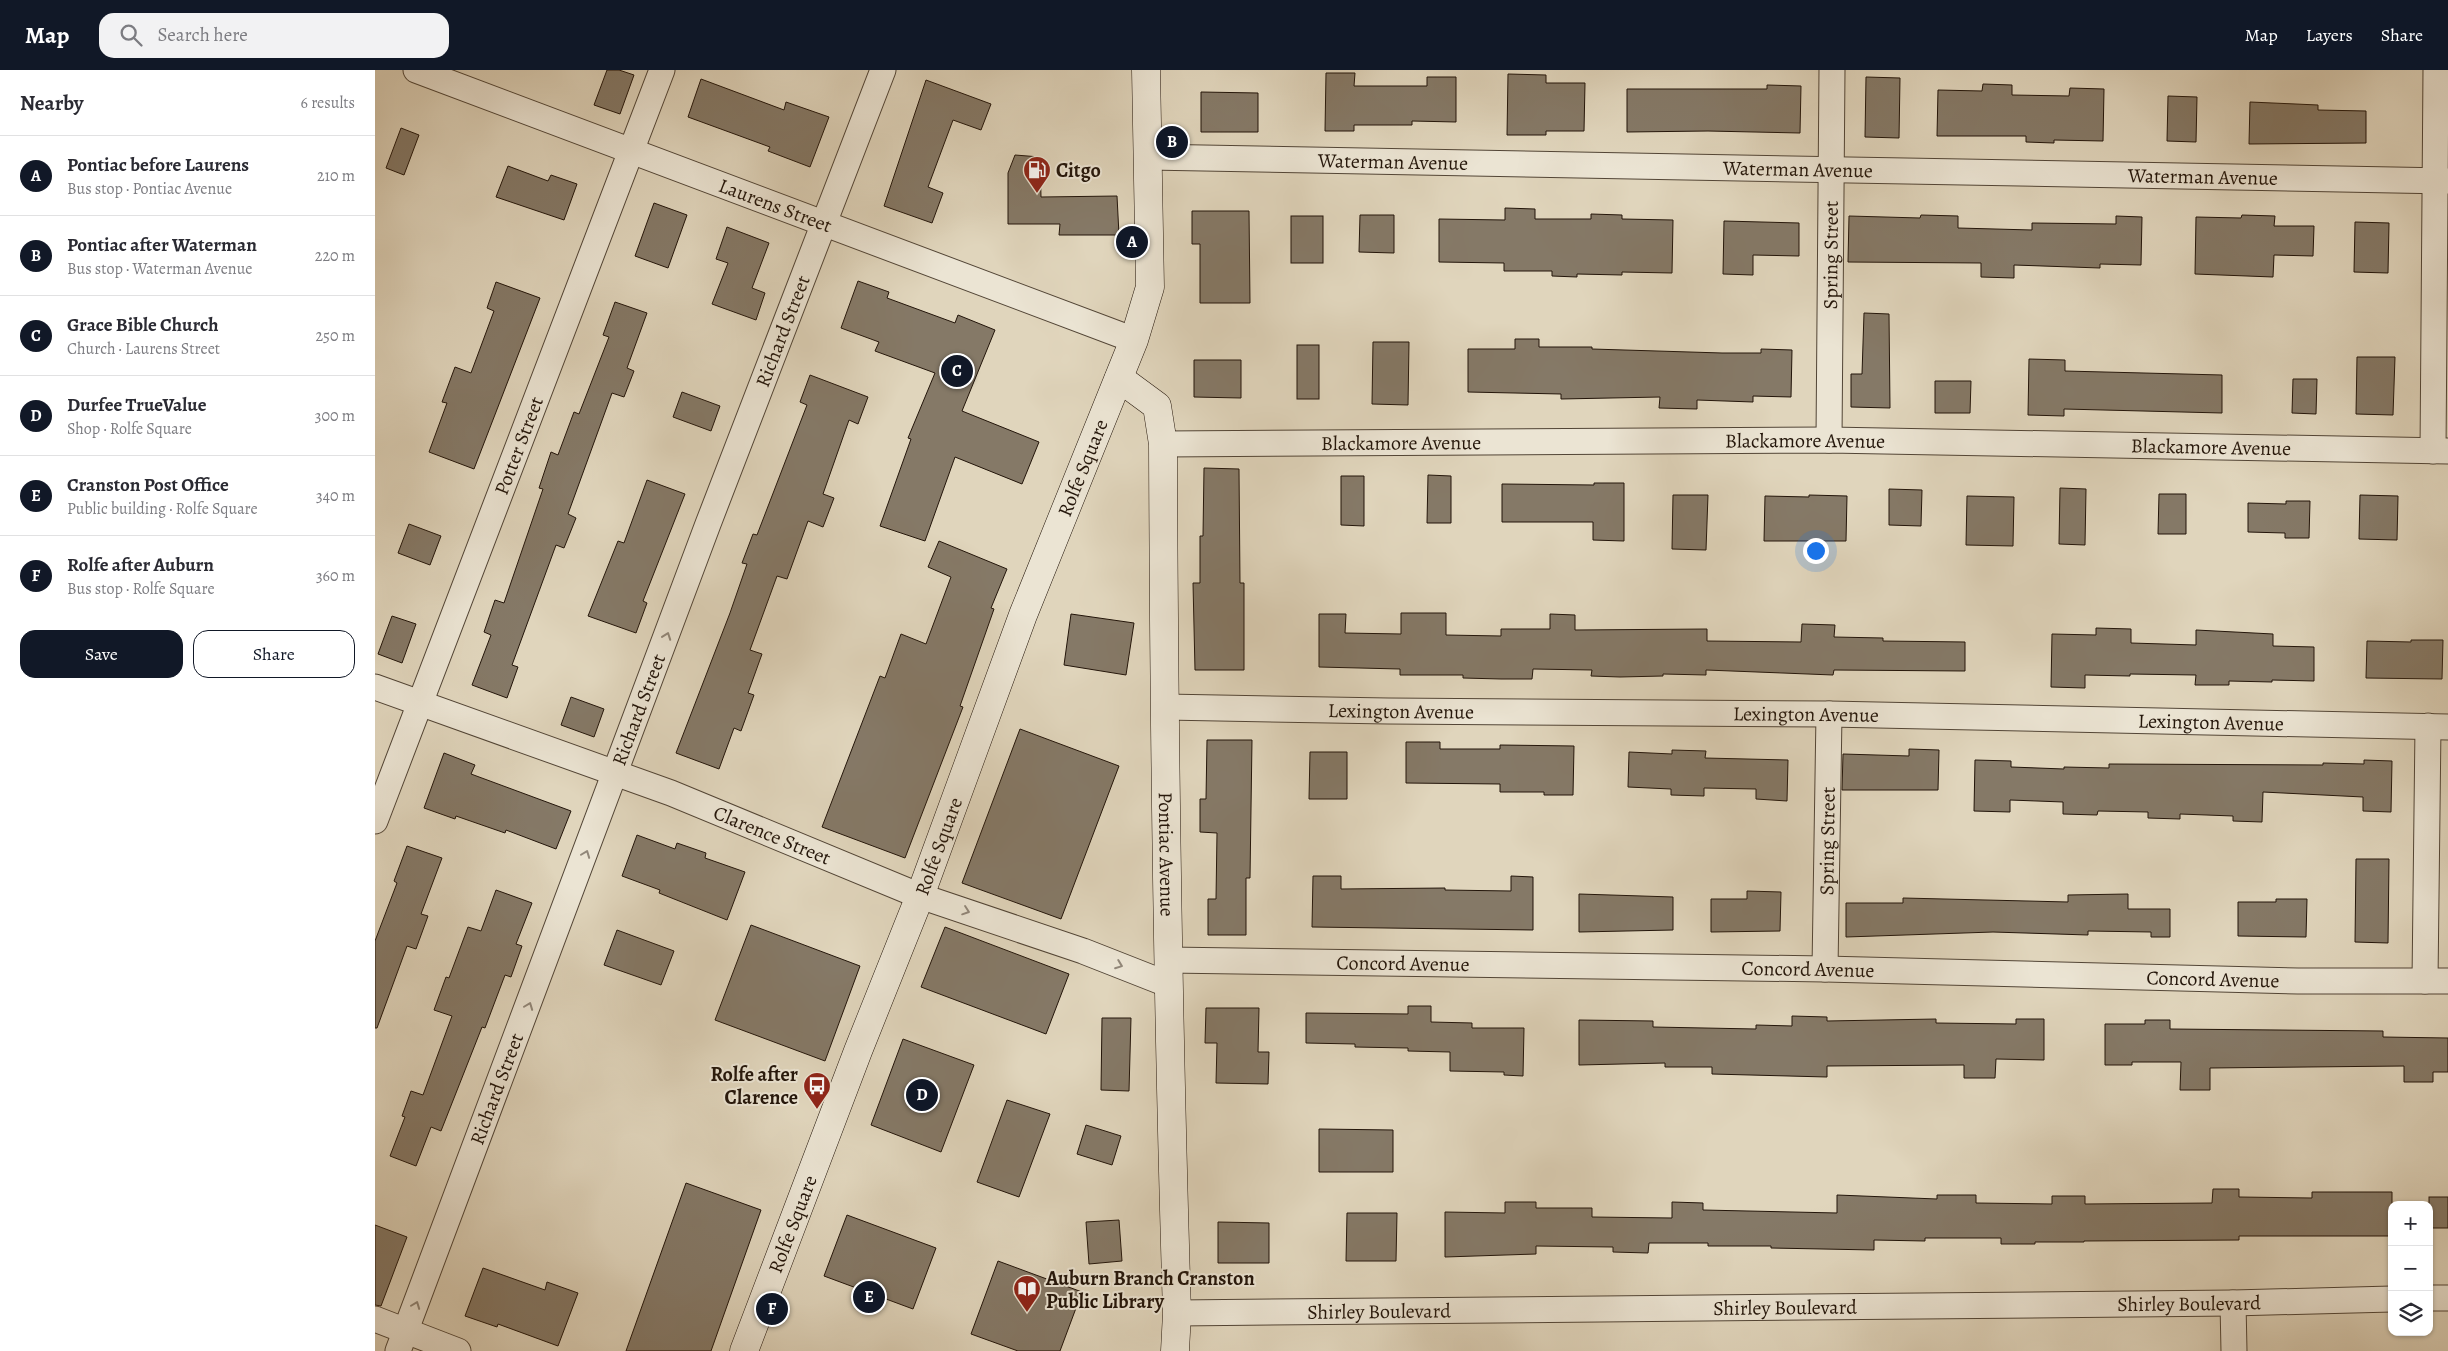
<!DOCTYPE html>
<meta charset="utf-8">
<style>
:root{--surface:#fff;--page:#f2f2f3;--text:#2b2b33;--muted:#7c7c81;--line:#e1e1e2;--accent:#111827}
body{margin:0;font-family:Alegreya,serif;background:var(--page);color:var(--text)}
.controls{position:absolute;right:15px;bottom:15px;display:grid;overflow:hidden;border-radius:10px;box-shadow:0 1px 4px #0004}
.controls button{width:45px;height:45px;display:grid;place-items:center;padding:0;border:0;border-bottom:1px solid var(--line);background:var(--surface);color:var(--text);font:25px sans-serif}
.you{position:absolute;left:1440px;top:480px;width:18px;height:18px;margin:-12px;border:4px solid #fff;border-radius:50%;background:#1a73e8;box-shadow:0 0 0 8px #1a73e833}
.badge{display:grid;place-items:center;width:32px;height:32px;border-radius:50%;background:var(--accent);color:#fff;font-size:16px;font-weight:700}
.pin{position:absolute;translate:-50% -50%;border:2px solid #fff;box-shadow:0 1px 5px #0006}
.list{margin:0;padding:0;list-style:none}
h2{display:flex;justify-content:space-between;align-items:center;height:65px;margin:0;padding:0 20px;font-size:21px}
h2 small{font-size:16px;font-weight:400;color:var(--muted)}
.list li{display:grid;grid-template-columns:32px 1fr auto;gap:15px;align-items:center;box-sizing:border-box;height:80px;padding:0 20px;border-top:1px solid var(--line)}
.list b{display:block;font-size:19px;white-space:nowrap}
.list p{margin:0;font-size:16px;white-space:nowrap;color:var(--muted)}
.list em{font-size:16px;font-style:normal;color:var(--muted)}
.actions{display:flex;gap:10px;padding:15px 20px}
.actions a{flex:1;padding:11px 0;border:1px solid var(--accent);border-radius:15px;text-align:center;font-size:18px;color:var(--accent)}
.actions .main{background:var(--accent);color:#fff}
.icon{flex:none;width:28px;height:28px;fill:none;stroke:currentColor;stroke-width:2;stroke-linecap:round;stroke-linejoin:round}
.map{position:relative;flex:none;width:2073px;height:1281px;overflow:hidden}
header{display:flex;align-items:center;gap:30px;box-sizing:border-box;height:70px;padding:0 25px;background:var(--accent);color:#fff}
header strong{font-size:24px}
nav{display:flex;gap:28px;margin-inline-start:auto;font-size:18px}
.search{width:350px;height:45px;background:var(--page);display:flex;align-items:center;gap:12px;box-sizing:border-box;padding:0 18px;border-radius:15px;color:var(--muted);font-size:19px}
main{display:flex}
aside{flex:1;background:var(--surface)}
.map>svg:first-child{display:block}
.building{fill:#857967;stroke:#23150a}
.lines{fill:none;stroke-linecap:round;stroke-linejoin:round}
.street-casing{stroke:#524536;stroke-width:27}
.secondary-casing{stroke:#23150a;stroke-width:29}
.street{stroke:#ebe4d3;stroke-width:25}
.secondary{stroke:#ebe4d3;stroke-width:28}
.oneway{stroke:#918779}
.labels{text-anchor:middle;dominant-baseline:central;stroke-width:4;stroke-linejoin:round;paint-order:stroke}
.street-label{font-size:20px;fill:#23150a;stroke:#ebe4d3}
.poi-label{font-size:20px;font-weight:bold;fill:#23150a;stroke:#ebe4d3;text-anchor:start}
</style>
<header>
<strong>Map</strong>
<div class="search"><svg class="icon" aria-label="search" viewBox="0 0 24 24"><circle cx="10" cy="10" r="6"/><path d="M15 15l6 6"/></svg>Search here</div>
<nav><a>Map</a><a>Layers</a><a>Share</a></nav>
</header>
<main>
<aside>
<h2>Nearby<small>6 results</small></h2>
<ul class="list">
<li><span class="badge">A</span><div><b>Pontiac before Laurens</b><p>Bus stop · Pontiac Avenue</p></div><em>210 m</em></li>
<li><span class="badge">B</span><div><b>Pontiac after Waterman</b><p>Bus stop · Waterman Avenue</p></div><em>220 m</em></li>
<li><span class="badge">C</span><div><b>Grace Bible Church</b><p>Church · Laurens Street</p></div><em>250 m</em></li>
<li><span class="badge">D</span><div><b>Durfee TrueValue</b><p>Shop · Rolfe Square</p></div><em>300 m</em></li>
<li><span class="badge">E</span><div><b>Cranston Post Office</b><p>Public building · Rolfe Square</p></div><em>340 m</em></li>
<li><span class="badge">F</span><div><b>Rolfe after Auburn</b><p>Bus stop · Rolfe Square</p></div><em>360 m</em></li>
</ul>
<div class="actions"><a class="main">Save</a><a>Share</a></div>
</aside>
<div class="map">
<svg width="2073" height="1281" viewBox="0 0 2073 1281">
<rect width="100%" height="100%" fill="#e0d5bc"/>
<filter id="stains"><feTurbulence type="fractalNoise" baseFrequency=".004" numOctaves="4"/><feColorMatrix values="0 0 0 0 .2 0 0 0 0 .09 0 0 0 0 .02 0 0 0 .5 -.17"/></filter>
<radialGradient id="worn" r=".72"><stop offset=".6" stop-color="#630" stop-opacity="0"/><stop offset="1" stop-color="#630" stop-opacity=".3"/></radialGradient>
<g class="building">
<path d="M232 0H244L259 5 245 44 219 35Z"/>
<path d="M951 3H980L979 16H1052V7H1081V52L1037 51V55H979V61H950Z"/>
<path d="M1133 4 1171 5V13H1210L1209 61H1171V65H1132Z"/>
<path d="M1491 7 1525 8 1524 68 1490 67Z"/>
<path d="M326 9 409 40 411 32 454 47 435 97 393 81 395 77 313 47Z"/>
<path d="M551 10 616 34 606 60 578 50 553 117 568 123 557 153 509 136Z"/>
<path d="M1608 14 1637 15V25L1694 26 1695 18 1729 19 1728 71 1679 70V73L1651 72V66H1562L1563 20 1607 21Z"/>
<path d="M1392 15 1426 16 1425 63 1333 61 1252 62V19H1392Z"/>
<path d="M826 22 883 23V62H826Z"/>
<path d="M1793 26 1822 27 1821 72 1792 71Z"/>
<path d="M1875 32 1943 35V40L1991 41V73L1874 74Z"/>
<path d="M26 58 44 65 29 105 11 98Z"/>
<path d="M640 85 665 87 666 127 742 126 744 165H684L685 154H633V103Z"/>
<path d="M133 96 173 111 176 105 202 114 189 150 121 127Z"/>
<path d="M279 133 312 145 293 198 260 186Z"/>
<path d="M1130 138 1160 139V149H1216V144L1247 145V149L1298 150 1297 203 1247 202V205L1202 204V207L1177 206V201H1129V193L1064 192V149L1130 150Z"/>
<path d="M817 141H874L875 233H825V174H817Z"/>
<path d="M985 145H1019V183L984 182Z"/>
<path d="M1546 145 1583 146V158L1657 160V153L1741 154V146L1767 147 1766 195 1725 194V198L1639 195V208L1606 207V193L1473 192 1474 146 1545 148Z"/>
<path d="M1867 145 1900 146 1899 156H1939L1938 186 1899 185 1898 207 1820 204 1821 147 1866 148Z"/>
<rect x="916" y="146" width="32" height="47"/>
<path d="M1349 151 1424 153V186L1378 185V205L1348 204Z"/>
<path d="M1980 152 2014 153 2013 203 1979 202Z"/>
<path d="M352 157 394 173 377 218 390 223 381 250 337 234 353 193 341 189Z"/>
<path d="M483 211 514 222 512 228 580 253 583 245 620 260 587 341 664 372 647 414 580 387 550 471 505 456 536 369 533 368 560 303 500 281 504 272 466 258Z"/>
<path d="M121 212 165 228 99 399 54 382 72 333 67 332 80 297 96 303 119 241 112 238Z"/>
<path d="M240 232 272 243 252 298 259 301 249 327 237 323 193 444 201 448 189 478 181 475 137 595 143 597 132 628 97 615 116 565 109 562 120 530 129 533 168 419 164 418 176 382 183 385 199 342 204 344 234 267 228 265Z"/>
<path d="M1489 243 1514 244 1515 338 1476 337V304H1487Z"/>
<path d="M1140 269H1164V277H1217V279L1347 283H1386V279L1417 280 1416 327 1378 326V332L1322 330V339L1284 338 1285 327 1186 329V324L1093 322V279H1140Z"/>
<path d="M998 272H1034L1033 335 997 334Z"/>
<rect x="922" y="275" width="22" height="54"/>
<path d="M1982 287H2020L2018 345 1981 344Z"/>
<path d="M1654 289 1690 290V301L1847 305V343L1689 339V346L1653 345Z"/>
<path d="M819 290H866V328L819 327Z"/>
<path d="M435 305 493 327 483 354 474 350 448 424 459 428 448 457 433 451 412 509 402 506 375 580 387 584 373 623 379 625 366 661 359 658 344 699 301 683 355 543 372 494 367 493 378 464 382 465 432 335 425 332Z"/>
<path d="M1918 309H1942L1941 344 1917 343Z"/>
<path d="M1560 311H1596L1595 343H1560Z"/>
<path d="M307 322 345 336 336 361 298 347Z"/>
<path d="M829 398 864 399 865 513H869V600H820L818 513H825V466H828Z"/>
<path d="M1053 405 1076 406V453H1052Z"/>
<path d="M966 406H989V456L966 455Z"/>
<path d="M272 410 310 424 268 531 272 533 261 563 213 546 243 471 249 473Z"/>
<path d="M1219 413H1249V471L1218 470V452H1127V414L1219 415Z"/>
<path d="M1685 418 1711 419 1710 475 1684 474Z"/>
<path d="M1514 419 1547 420 1546 456 1514 455Z"/>
<path d="M1784 424H1811V464H1783Z"/>
<path d="M1298 425H1333L1331 480 1297 479Z"/>
<path d="M1434 425 1472 426 1471 471H1389L1390 426 1434 427Z"/>
<path d="M1985 425 2023 426 2022 470 1984 469Z"/>
<path d="M1592 426 1639 427 1638 476 1591 475Z"/>
<path d="M1911 431H1935L1934 468H1910V463L1873 462V433L1911 434Z"/>
<path d="M34 454 66 466 55 495 23 483Z"/>
<path d="M564 471 632 499 616 538 619 539 585 636 588 637 530 788 447 757 505 606 510 608 526 564 551 574 576 507 553 497Z"/>
<path d="M1026 543H1071V565L1126 566V559H1175V544L1200 545V560L1332 559V571L1426 572 1427 554 1460 555 1459 567 1508 568V571L1590 572V601L1459 600 1458 605 1331 600V605L1288 604V606L1245 607 1216 606 1217 600 1158 599 1157 609H1126L1088 608V605H1025V599L944 597V544H971L970 563 1026 564Z"/>
<path d="M696 544 759 553 751 605 689 595Z"/>
<path d="M17 546 41 554 27 593 3 584Z"/>
<path d="M1721 558 1756 559V573L1821 575V560L1898 564V576L1939 577V611L1897 610V612L1854 611V615H1820L1821 605 1755 604V606L1710 605V618L1676 617 1677 564 1721 565Z"/>
<path d="M2036 570H2068L2067 609 1991 608 1992 571 2036 572Z"/>
<path d="M196 627 229 639 219 667 186 655Z"/>
<path d="M645 659 744 696 686 849 587 813Z"/>
<path d="M832 670H877L875 808H871V865H833V829H841L842 763 825 762V729H831Z"/>
<path d="M1031 672H1065V679H1125V675L1199 676 1198 725H1169V722H1125V714L1031 713Z"/>
<path d="M1534 679 1564 680 1563 720H1467L1468 684 1534 686Z"/>
<path d="M1297 680 1331 681 1330 688 1413 690 1412 731 1381 729V719L1329 718V726L1296 725V719L1253 717 1254 682 1297 684Z"/>
<path d="M935 682H972V729H934Z"/>
<path d="M69 683 100 695 96 704 196 741 181 779 131 760 130 763 81 746 80 749 49 738Z"/>
<path d="M1600 690 1636 691V697L1689 699V697L1734 698V694L1948 695V693L1989 694V690L2017 691 2016 742 1988 741V727L1888 722 1887 752 1858 751V746L1805 744V749L1773 748V742L1723 741 1722 745 1688 744V732L1635 730V742L1599 741Z"/>
<path d="M262 765 300 779 302 773 331 783 330 788 370 802 352 850 284 823 285 820 247 806Z"/>
<path d="M32 776 67 788 46 844 53 846 41 879 32 876 2 958H0V871L22 813 19 811Z"/>
<path d="M1981 789H2014L2013 873 1980 872Z"/>
<path d="M938 806H966V819L1070 818V820L1136 821V806L1158 807V860L937 857Z"/>
<path d="M121 820 157 833 141 874 147 876 136 907 130 905 110 958 107 957 66 1061 56 1057 41 1096 15 1086 30 1047 27 1046 36 1021 48 1025 77 946 59 940 71 907 74 908 93 857 106 861Z"/>
<path d="M1372 821 1406 822 1405 861 1336 862V829H1372Z"/>
<path d="M1204 824 1298 827V860L1204 862Z"/>
<path d="M1753 824V839H1795V867H1776V862L1713 861V865L1618 862 1471 867V833H1528V828L1693 832V825Z"/>
<path d="M1901 829H1932L1931 867 1863 866V832H1901Z"/>
<path d="M376 855 485 896 450 991 340 950Z"/>
<path d="M570 857 694 904 671 964 546 917Z"/>
<path d="M242 860 299 881 286 915 229 895Z"/>
<path d="M1033 936H1056V952L1097 953V958H1149L1148 1006 1129 1005V1002L1075 1001V982L1033 981V978L980 977V974L931 973V943L1033 944Z"/>
<path d="M831 938H884L883 982H894L893 1014 841 1013 842 973H830Z"/>
<path d="M1417 946 1452 947V951L1561 949V953L1641 954V949H1669V990L1621 989 1620 1008H1589V995L1452 996V1007L1337 1004V997H1290V993L1204 995V950L1278 951V957L1381 959V955L1417 956Z"/>
<path d="M727 948H756L754 1021 726 1020Z"/>
<path d="M1770 950H1795V959L2008 961V967L2073 968V1002H2058V1012H2029V996L1835 998V1020H1805L1806 992H1757V995H1730V954H1770Z"/>
<path d="M528 969 599 995 566 1082 496 1055Z"/>
<path d="M632 1030 675 1044 644 1127 602 1112Z"/>
<path d="M711 1055 746 1066 737 1095 702 1084Z"/>
<path d="M944 1059 1018 1060V1102H944Z"/>
<path d="M311 1113 386 1140 336 1281H251Z"/>
<path d="M1838 1119H1864V1127L1937 1128V1122H2017V1166H1864V1170L1709 1171V1172H1660V1174H1626V1168H1550V1171L1499 1170V1180L1396 1178V1176H1333V1173H1274L1273 1183 1238 1182V1177L1161 1176V1184L1070 1187V1142L1130 1143V1132H1161V1138H1217V1147L1297 1148V1132L1328 1133V1140L1462 1143V1125L1562 1129V1125H1601V1133L1677 1134V1126H1710V1134L1837 1133Z"/>
<rect x="2054" y="1127" width="19" height="31"/>
<path d="M972 1143H1022L1021 1191H971Z"/>
<path d="M472 1145 561 1178 538 1239 449 1206Z"/>
<path d="M744 1150 747 1191 714 1194 711 1152Z"/>
<path d="M843 1152 894 1153V1193H843Z"/>
<path d="M0 1155 32 1167 6 1236 0 1235Z"/>
<path d="M623 1191 707 1222 685 1281H643L596 1264Z"/>
<path d="M108 1198 170 1220 172 1212 203 1223 183 1276 123 1254 122 1257 90 1246Z"/>
</g>
<g class="lines">
<defs>
<g id="street">
<path id="s1" d="M41 0 759 270"/>
<path id="s2" d="M773 87 2073 111"/>
<path id="s3" d="M1454 370 1457 0"/>
<path id="s4" d="M788 374 1454 370 2073 381"/>
<path d="M2058 381 2061 0"/>
<path id="s5" d="M0 617 296 723 545 826 708 881 792 914"/>
<path id="s6" d="M790 637 1013 641 1454 644 2073 657"/>
<path id="s7" d="M0 751 287 0"/>
<path id="s8" d="M793 890 1450 899 1923 911H2073"/>
<path id="s9" d="M1450 899 1454 644"/>
<path d="M2050 911 2053 656"/>
<path d="M2054 1228H2073"/>
<path d="M1858 1233 1859 1281"/>
<path id="s10" d="M802 1243 1858 1233 2017 1229"/>
<path d="M0 1249 83 1281"/>
<path id="s11" d="M23 1281 333 454 508 0"/>
</g>
<g id="secondary">
<path id="s12" d="M744 308 782 336 788 374C789 664 793 953 802 1243L800 1281"/>
<path id="s13" d="M369 1281 483 981 545 826 648 545 759 270 775 217 771 0"/>
</g>
</defs>
<use href="#street" class="street-casing"/>
<use href="#secondary" class="secondary-casing"/>
<use href="#street" class="street"/>
<use href="#secondary" class="secondary"/>
</g>
<defs><path id="oneway-chevron" d="M-2-3.5L2.5 0L-2 3.5" fill="none" stroke-width="1.6" stroke-linecap="round" stroke-linejoin="round" transform="scale(1.25)"/></defs>
<g class="oneway">
<use href="#oneway-chevron" transform="translate(292 566) rotate(-70)"/>
<use href="#oneway-chevron" transform="translate(211 784) rotate(-69)"/>
<use href="#oneway-chevron" transform="translate(591 841) rotate(19)"/>
<use href="#oneway-chevron" transform="translate(744 895) rotate(21)"/>
<use href="#oneway-chevron" transform="translate(154 936) rotate(-69)"/>
<use href="#oneway-chevron" transform="translate(41 1235) rotate(-69)"/>
</g>
<defs>
<symbol id="fuel-pin" viewBox="-11 -11 22 30"><path d="M0 17L-7.5 6A9.5 9.5 0 1 1 7.5 6Z" fill="#8f2418" stroke="#ebe4d3"/><path d="M-5.5-6h7V0h2V4h1.3V-2.5L3-4.5l.8-.8L6-3V5H2.5V1h-1V6h-7ZM-4.2-4.7v3.2H.2V-4.7Z" fill="#fff"/></symbol>
<symbol id="bus-pin" viewBox="-11 -11 22 30"><path d="M0 17L-7.5 6A9.5 9.5 0 1 1 7.5 6Z" fill="#8f2418" stroke="#ebe4d3"/><path d="M-5-6H5V4H4V6H2V4H-2V6H-4V4H-5ZM-3.5-4V0h7V-4ZM-3.5 1.2v1.5H-2V1.2ZM2 1.2v1.5H3.5V1.2Z" fill="#fff"/></symbol>
<symbol id="library-pin" viewBox="-11 -11 22 30"><path d="M0 17L-7.5 6A9.5 9.5 0 1 1 7.5 6Z" fill="#8f2418" stroke="#ebe4d3"/><path d="M-6-4Q-3-5.5-.7-3.5V5Q-3 3-6 4ZM6-4Q3-5.5 .7-3.5V5Q3 3 6 4Z" fill="#fff"/></symbol>
</defs>
<g fill-rule="evenodd">
<use href="#fuel-pin" x="646" y="84" width="32" height="43"/>
<use href="#bus-pin" x="426" y="1000" width="32" height="43"/>
<use href="#library-pin" x="636" y="1203" width="32" height="43"/>
</g>
<g class="labels">
<g class="street-label">
<text stroke="none"><textPath href="#s2" startOffset="245">Waterman Avenue</textPath></text>
<text stroke="none"><textPath href="#s2" startOffset="650">Waterman Avenue</textPath></text>
<text stroke="none"><textPath href="#s2" startOffset="1055">Waterman Avenue</textPath></text>
<text stroke="none"><textPath href="#s1" startOffset="384">Laurens Street</textPath></text>
<text stroke="none"><textPath href="#s3" startOffset="185">Spring Street</textPath></text>
<text stroke="none"><textPath href="#s11" startOffset="1090">Richard Street</textPath></text>
<text stroke="none"><textPath href="#s4" startOffset="642">Blackamore Avenue</textPath></text>
<text stroke="none"><textPath href="#s4" startOffset="238">Blackamore Avenue</textPath></text>
<text stroke="none"><textPath href="#s7" startOffset="402">Potter Street</textPath></text>
<text stroke="none"><textPath href="#s4" startOffset="1048">Blackamore Avenue</textPath></text>
<text stroke="none"><textPath href="#s13" startOffset="946">Rolfe Square</textPath></text>
<text stroke="none"><textPath href="#s11" startOffset="685">Richard Street</textPath></text>
<text stroke="none"><textPath href="#s6" startOffset="236">Lexington Avenue</textPath></text>
<text stroke="none"><textPath href="#s6" startOffset="641">Lexington Avenue</textPath></text>
<text stroke="none"><textPath href="#s6" startOffset="1046">Lexington Avenue</textPath></text>
<text stroke="none"><textPath href="#s5" startOffset="424">Clarence Street</textPath></text>
<text stroke="none"><textPath href="#s9" startOffset="128">Spring Street</textPath></text>
<text stroke="none"><textPath href="#s13" startOffset="541">Rolfe Square</textPath></text>
<text stroke="none"><textPath href="#s12" startOffset="496">Pontiac Avenue</textPath></text>
<text stroke="none"><textPath href="#s8" startOffset="235">Concord Avenue</textPath></text>
<text stroke="none"><textPath href="#s8" startOffset="640">Concord Avenue</textPath></text>
<text stroke="none"><textPath href="#s8" startOffset="1045">Concord Avenue</textPath></text>
<text stroke="none"><textPath href="#s11" startOffset="280">Richard Street</textPath></text>
<text stroke="none"><textPath href="#s13" startOffset="136">Rolfe Square</textPath></text>
<text stroke="none"><textPath href="#s10" startOffset="1012">Shirley Boulevard</textPath></text>
<text stroke="none"><textPath href="#s10" startOffset="608">Shirley Boulevard</textPath></text>
<text stroke="none"><textPath href="#s10" startOffset="202">Shirley Boulevard</textPath></text>
</g>
<g class="poi-label">
<text x="681" y="100">Citgo</text>
<text x="423" y="1004" text-anchor="end">Rolfe after<tspan x="423" dy="23">Clarence</tspan></text>
<text x="671" y="1208">Auburn Branch Cranston<tspan x="671" dy="23">Public Library</tspan></text>
</g>
</g>
<rect width="100%" height="100%" filter="url(#stains)"/>
<rect width="100%" height="100%" fill="url(#worn)"/>
</svg>
<div class="controls">
<button>+</button>
<button>−</button>
<button><svg class="icon" aria-label="layers" viewBox="0 0 24 24"><path d="M12 4l9 5-9 5-9-5zM3 14l9 5 9-5"/></svg></button>
</div>
<div class="you"></div>
<div class="pin badge" style="left:757px;top:172px">A</div>
<div class="pin badge" style="left:797px;top:72px">B</div>
<div class="pin badge" style="left:582px;top:301px">C</div>
<div class="pin badge" style="left:547px;top:1025px">D</div>
<div class="pin badge" style="left:494px;top:1227px">E</div>
<div class="pin badge" style="left:397px;top:1239px">F</div>
</div>
</main>
